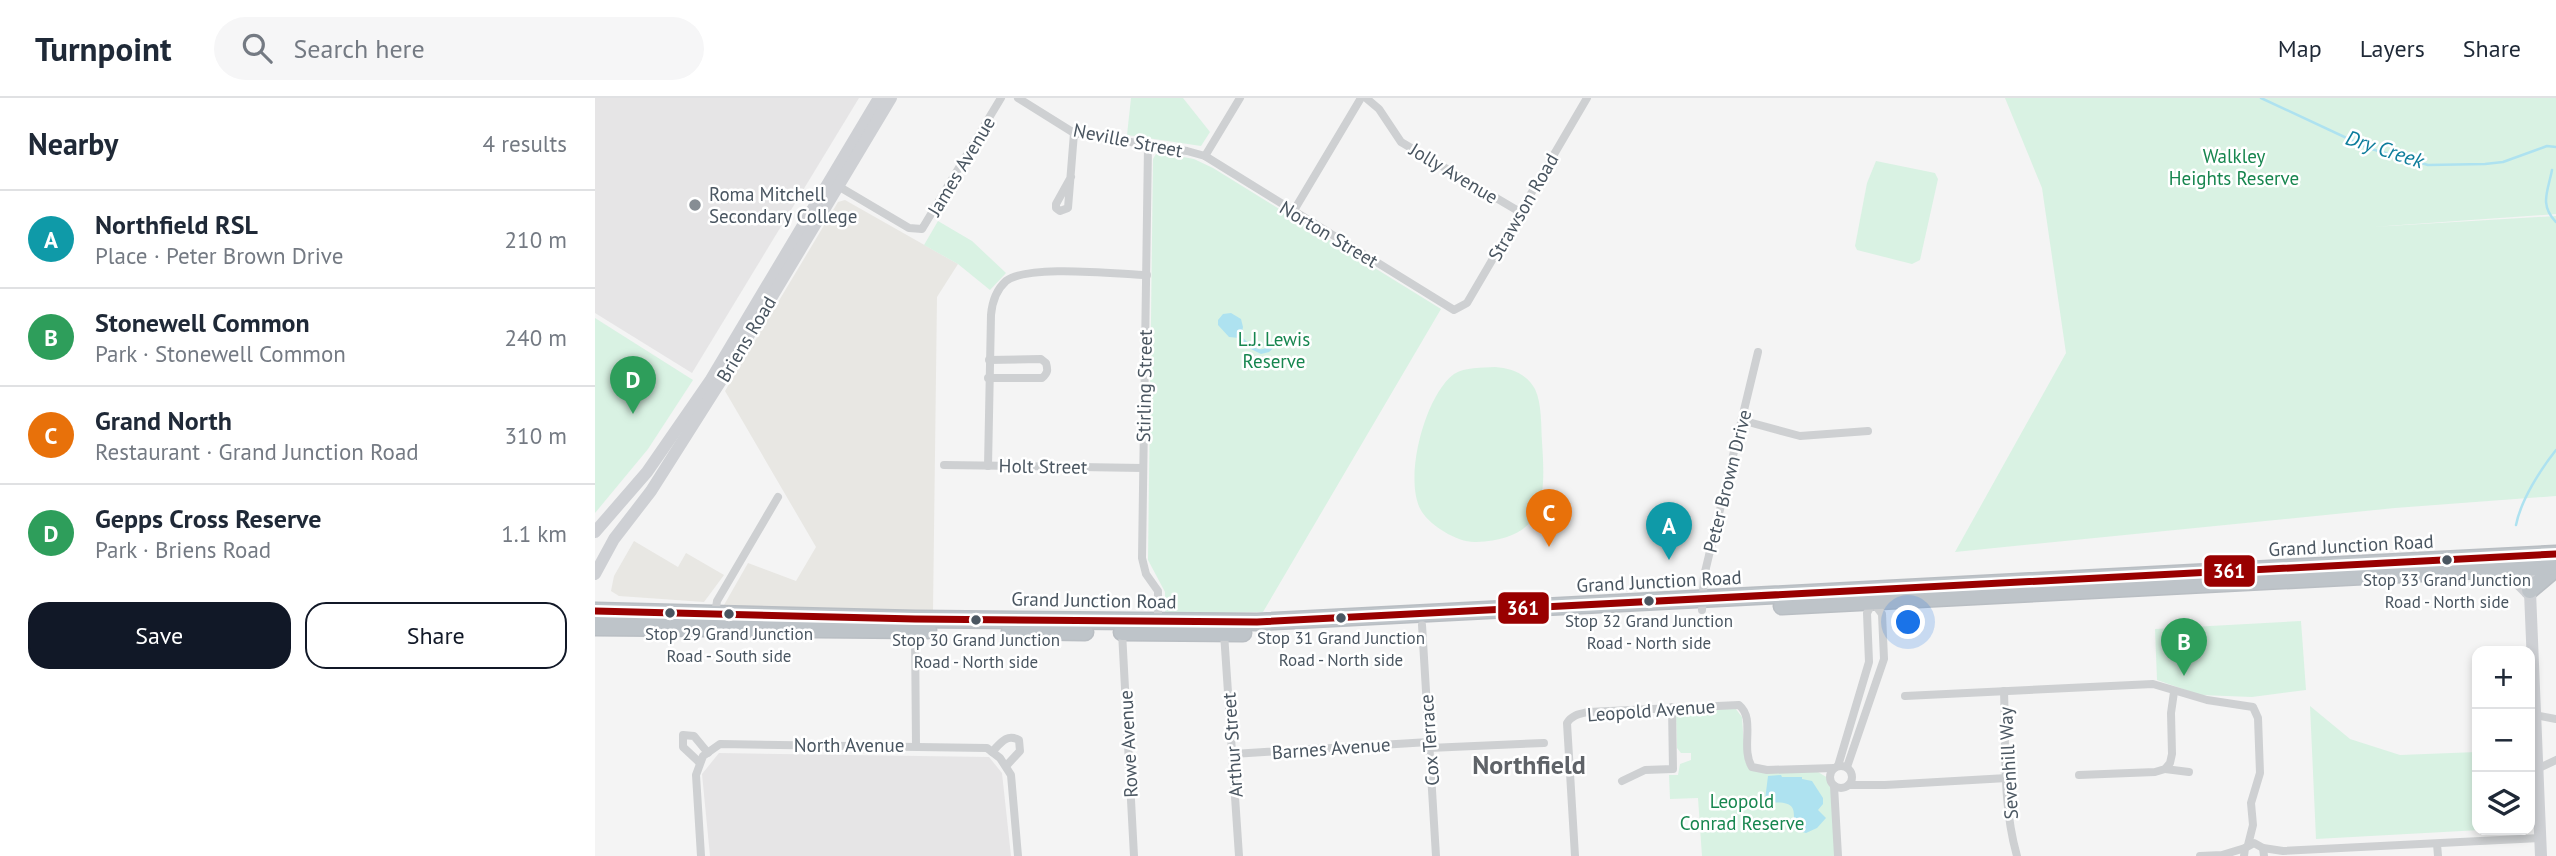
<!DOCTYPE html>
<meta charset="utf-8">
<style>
:root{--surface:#fff;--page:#f6f6f7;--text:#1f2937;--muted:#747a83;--line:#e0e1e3;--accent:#111827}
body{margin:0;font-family:"PT Sans",sans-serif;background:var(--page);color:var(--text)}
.controls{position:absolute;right:21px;bottom:21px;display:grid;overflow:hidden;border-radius:14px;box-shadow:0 4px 10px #0003}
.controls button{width:63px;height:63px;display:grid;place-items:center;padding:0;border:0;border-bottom:2px solid var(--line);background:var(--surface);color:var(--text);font:35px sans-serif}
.you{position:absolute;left:1314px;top:525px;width:24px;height:24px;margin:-18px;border:5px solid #fff;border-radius:50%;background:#1a73e8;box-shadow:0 0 0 10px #1a73e833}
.badge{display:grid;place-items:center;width:46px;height:46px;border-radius:50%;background:var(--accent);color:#fff;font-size:23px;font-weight:700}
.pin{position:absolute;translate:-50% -58px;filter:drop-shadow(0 2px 4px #0008)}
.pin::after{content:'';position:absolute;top:37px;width:24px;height:21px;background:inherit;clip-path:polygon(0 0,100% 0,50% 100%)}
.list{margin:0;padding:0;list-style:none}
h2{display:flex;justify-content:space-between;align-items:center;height:91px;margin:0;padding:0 28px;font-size:30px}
h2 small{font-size:23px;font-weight:400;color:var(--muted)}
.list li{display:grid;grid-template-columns:46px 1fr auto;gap:21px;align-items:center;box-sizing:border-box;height:98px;padding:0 28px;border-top:2px solid var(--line)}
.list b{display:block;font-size:26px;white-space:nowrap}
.list p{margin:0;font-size:23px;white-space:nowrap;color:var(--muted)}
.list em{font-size:23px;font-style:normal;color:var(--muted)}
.actions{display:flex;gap:14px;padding:21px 28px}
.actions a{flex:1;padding:16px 0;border:2px solid var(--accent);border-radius:21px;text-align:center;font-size:24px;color:var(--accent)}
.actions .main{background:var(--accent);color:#fff}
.icon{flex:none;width:38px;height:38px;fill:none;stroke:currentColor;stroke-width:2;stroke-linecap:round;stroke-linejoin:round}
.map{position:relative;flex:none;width:1961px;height:758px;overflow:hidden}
header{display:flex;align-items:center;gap:42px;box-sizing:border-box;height:98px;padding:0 35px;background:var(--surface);border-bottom:2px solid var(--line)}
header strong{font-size:33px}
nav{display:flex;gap:38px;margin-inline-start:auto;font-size:24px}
.search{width:490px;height:63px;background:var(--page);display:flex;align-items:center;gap:18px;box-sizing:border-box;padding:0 24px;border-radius:38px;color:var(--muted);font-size:26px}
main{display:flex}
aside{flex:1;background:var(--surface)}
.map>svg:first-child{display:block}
.commercial{fill:#e8e7e3}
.education{fill:#e6e5e6}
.green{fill:#d9f2e3}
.water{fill:#aee2f0}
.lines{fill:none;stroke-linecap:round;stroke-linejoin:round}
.stream{stroke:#aee2f0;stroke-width:2.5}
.highway-casing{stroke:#b9bec3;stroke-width:19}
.street{stroke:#ced0d2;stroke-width:8}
.secondary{stroke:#ced0d4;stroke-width:12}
.highway{stroke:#bec4c9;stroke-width:16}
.bus-1-casing{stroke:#fff;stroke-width:12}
.bus-1{stroke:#900;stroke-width:7}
.poi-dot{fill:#868d94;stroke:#fff;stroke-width:2.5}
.bus-dot{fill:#4a5661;stroke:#fff;stroke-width:2.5}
.labels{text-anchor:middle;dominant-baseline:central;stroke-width:5;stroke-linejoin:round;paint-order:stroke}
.bus-label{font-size:17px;fill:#4a5661;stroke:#fff}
.street-label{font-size:19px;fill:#4a5661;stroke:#fff}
.park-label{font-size:19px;fill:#17864f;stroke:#fff}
.poi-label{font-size:19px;fill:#4a5661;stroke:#fff;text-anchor:start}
.water-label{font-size:21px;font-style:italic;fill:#0c7c9b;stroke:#fff}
.district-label{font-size:26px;font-weight:bold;fill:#5f6368;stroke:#fff}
.line-badge{stroke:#fff;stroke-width:2.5}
.badge-label{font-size:19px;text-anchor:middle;font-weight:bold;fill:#fff}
</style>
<header>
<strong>Turnpoint</strong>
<div class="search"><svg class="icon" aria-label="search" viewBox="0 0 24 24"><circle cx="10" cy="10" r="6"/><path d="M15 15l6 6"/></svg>Search here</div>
<nav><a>Map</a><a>Layers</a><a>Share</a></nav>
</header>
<main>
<aside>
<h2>Nearby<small>4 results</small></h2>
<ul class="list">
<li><span class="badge" style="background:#0f9aa8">A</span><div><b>Northfield RSL</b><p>Place · Peter Brown Drive</p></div><em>210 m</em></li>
<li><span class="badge" style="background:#2e9e5b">B</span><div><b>Stonewell Common</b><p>Park · Stonewell Common</p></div><em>240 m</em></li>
<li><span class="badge" style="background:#e8710a">C</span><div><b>Grand North</b><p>Restaurant · Grand Junction Road</p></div><em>310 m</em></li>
<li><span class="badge" style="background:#2e9e5b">D</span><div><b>Gepps Cross Reserve</b><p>Park · Briens Road</p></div><em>1.1 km</em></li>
</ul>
<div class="actions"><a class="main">Save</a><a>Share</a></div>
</aside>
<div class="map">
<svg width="1961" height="758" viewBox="0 0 1961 758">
<rect width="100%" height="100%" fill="#f4f4f4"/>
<g class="commercial">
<path d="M250 102 363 166 342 199 338 513 131 511 129 507 153 465 201 483 221 449 130 293 243 104Z"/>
<path d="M39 443 83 469 91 455 129 477 109 504 24 498 16 493 19 478Z"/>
</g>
<g class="education">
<path d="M0 0H264L97 275 0 215Z"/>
<path d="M124 655 394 659 407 675 416 758H115L107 676Z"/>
</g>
<g class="green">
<path d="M536 0H588L615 34 606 48 532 37Z"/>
<path d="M1410 0H1961V116L1777 129 1961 118V398L1800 410 1360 454 1471 255 1447 90Z"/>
<path d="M567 55 599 61 618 70 846 211 668 514 570 516V494L553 462 558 61 561 56Z"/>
<path d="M1281 63 1340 75 1343 81 1325 162 1317 166 1262 152 1260 148 1272 85Z"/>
<path d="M343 123 377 143 411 175 395 192 363 166 329 147Z"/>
<path d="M0 220 98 282 53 351 0 415Z"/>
<path d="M900 269C916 270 932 276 940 291 947 306 946 328 947 344 951 402 950 441 881 444 863 445 836 428 827 414 807 383 830 297 859 276 870 269 887 270 900 269Z"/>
<path d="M1706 523 1711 592 1657 599 1605 597 1562 582 1560 531Z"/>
<path d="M1715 608 1755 641 1805 657 1882 654V732H1885L1721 741Z"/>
<path d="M1140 610 1147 619 1150 662 1153 669 1223 674 1233 680 1237 689 1240 758H1107L1103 700 1075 701 1074 677H1083L1085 666 1096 662V655H1086L1082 650 1081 617 1086 611Z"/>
</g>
<g class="water">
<path d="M636 215 646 221 648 229 646 238C662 254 666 256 684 241L685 244 674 254 666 256 652 249 644 240 634 239 623 227V222L628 216Z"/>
<path d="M1186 677 1187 679H1207V681L1217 683 1228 700V706L1223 712 1231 720 1222 730 1211 735C1185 729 1217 701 1175 705L1170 702 1173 678Z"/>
</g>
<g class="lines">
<g class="stream">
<path d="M1666 0 1773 50 1833 67 1890 66 1908 64 1952 48 1961 49"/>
<path d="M1957 72C1953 93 1944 107 1961 124"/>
<path d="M1921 427C1926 402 1945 372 1961 352"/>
</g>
<defs>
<g id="highway">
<path d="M1935 492 1961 470"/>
<path d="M1187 508 1961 468"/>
<path d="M0 513 320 521 662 524 1961 456"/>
<path d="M0 529 333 532"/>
<path d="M415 533 490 534"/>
<path d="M527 534 648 535"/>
</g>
</defs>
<use href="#highway" class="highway-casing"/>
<g class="street">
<path d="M423 0 479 35 592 53 610 58 859 212 872 205 992 0"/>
<path d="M771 0 784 11 806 44 925 114"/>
<path d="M553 48 547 460 551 476 563 493V523"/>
<path d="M610 58 645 0"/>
<path d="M476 79 461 106V110L465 113 473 110 479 35"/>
<path d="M243 88 314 130 327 131 406 0"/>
<path d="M698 114 766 0"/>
<path d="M393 280H447C453 275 453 272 451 265L446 261 394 262"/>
<path d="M1146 322 1205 338 1273 333"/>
<path d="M349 367 548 370"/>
<path d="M393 368 396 217C397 205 401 192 411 183 434 166 521 176 552 177"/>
<path d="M1107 512 1109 478 1163 254"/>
<path d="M120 516 122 503 183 399"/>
<path d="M827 527 841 758"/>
<path d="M320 532 321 648"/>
<path d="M527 534 539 758"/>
<path d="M629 535 644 758"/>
<path d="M1409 593C1411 646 1407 706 1422 758"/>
<path d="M1310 598 1558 586 1612 602 1658 609 1663 620 1665 675 1656 705 1658 727 1653 747"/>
<path d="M1940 617 1961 621"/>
<path d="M834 650 949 645"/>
<path d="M397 654C405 646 411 635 424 642L425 653 412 667"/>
<path d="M638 656 834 644"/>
<path d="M104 664 88 649V637L99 638 113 655"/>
<circle cx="1246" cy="679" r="11"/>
<path d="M1243 668 1274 564 1272 515 1278 504 1287 516 1289 561 1252 669"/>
<path d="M1570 671 1594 674"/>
<path d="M1942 671 1961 662"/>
<path d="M1484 677 1560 674 1570 671 1575 665 1577 656 1576 615 1579 594"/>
<path d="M1027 683 1050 672 1078 671 1077 609"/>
<path d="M1254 687H1290L1412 680"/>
<path d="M1239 688 1243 758"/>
<path d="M1842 746 1843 758"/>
<path d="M1668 750 1688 753 1945 740"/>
<path d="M106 758 101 677 108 658 125 646 392 650 405 660 416 677 423 758"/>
<path d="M980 758 972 625C977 617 984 616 993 614L1144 607C1161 621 1145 650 1157 669L1172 672 1239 670"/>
<path d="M1605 758 1627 757 1650 750"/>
<path d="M1649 758 1650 750 1659 745 1668 750 1669 758"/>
</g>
<g class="secondary">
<path d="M0 434 52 374 115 283 284 0"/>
<path d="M1934 470 1946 758"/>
<path d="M1901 474 1918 480 1935 497"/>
<path d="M0 476 19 441 56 393 139 262 296 0"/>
</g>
<use href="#highway" class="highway"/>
<defs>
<path id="bus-1" d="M0 513 320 521 662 524 1961 456"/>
</defs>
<use href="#bus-1" class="bus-1-casing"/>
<use href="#bus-1" class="bus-1"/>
</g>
<circle class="poi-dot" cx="100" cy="107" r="7"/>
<g class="bus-dot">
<circle cx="1852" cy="462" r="6"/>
<circle cx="1054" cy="503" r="6"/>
<circle cx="75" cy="515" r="6"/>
<circle cx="134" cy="516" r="6"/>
<circle cx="746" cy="520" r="6"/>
<circle cx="381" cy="522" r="6"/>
</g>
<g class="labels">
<g class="bus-label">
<text x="1852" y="482">Stop 33 Grand Junction<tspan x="1852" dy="22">Road - North side</tspan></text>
<text x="1054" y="523">Stop 32 Grand Junction<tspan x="1054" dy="22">Road - North side</tspan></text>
<text x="134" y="536">Stop 29 Grand Junction<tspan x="134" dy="22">Road - South side</tspan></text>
<text x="746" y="540">Stop 31 Grand Junction<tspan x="746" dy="22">Road - North side</tspan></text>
<text x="381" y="542">Stop 30 Grand Junction<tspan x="381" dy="22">Road - North side</tspan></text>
</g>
<g class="street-label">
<text transform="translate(533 42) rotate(11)">Neville Street</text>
<text transform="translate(366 68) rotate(-59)">James Avenue</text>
<text transform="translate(859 75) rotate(31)">Jolly Avenue</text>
<text transform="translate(928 109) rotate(-60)">Strawson Road</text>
<text transform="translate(734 136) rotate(31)">Norton Street</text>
<text transform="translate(151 241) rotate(-59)">Briens Road</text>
<text transform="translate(549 288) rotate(-89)">Stirling Street</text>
<text transform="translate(448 368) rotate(1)">Holt Street</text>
<text transform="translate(1132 383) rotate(-76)">Peter Brown Drive</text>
<text transform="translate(1756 447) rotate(-3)">Grand Junction Road</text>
<text transform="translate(1064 483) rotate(-3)">Grand Junction Road</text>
<text transform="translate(499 502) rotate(1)">Grand Junction Road</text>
<text transform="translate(1056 612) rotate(-4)">Leopold Avenue</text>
<text transform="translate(834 642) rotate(-94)">Cox Terrace</text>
<text transform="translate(533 646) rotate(-93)">Rowe Avenue</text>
<text x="254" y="647">North Avenue</text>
<text transform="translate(637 647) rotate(-94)">Arthur Street</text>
<text transform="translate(736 650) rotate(-4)">Barnes Avenue</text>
<text transform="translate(1413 665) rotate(-93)">Sevenhill Way</text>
</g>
<g class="park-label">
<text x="1639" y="58">Walkley<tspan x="1639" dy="22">Heights Reserve</tspan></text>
<text x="679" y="241">L.J. Lewis<tspan x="679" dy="22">Reserve</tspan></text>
<text x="1147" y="703">Leopold<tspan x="1147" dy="22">Conrad Reserve</tspan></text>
</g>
<g class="poi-label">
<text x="114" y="96">Roma Mitchell<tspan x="114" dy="22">Secondary College</tspan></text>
</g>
<g class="water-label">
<text transform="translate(1790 51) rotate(18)">Dry Creek</text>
</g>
<g class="district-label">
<text x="934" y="666">Northfield</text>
</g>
</g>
<g class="line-badge">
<rect x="1608" y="456" width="53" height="34" rx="7" fill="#900"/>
<rect x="902" y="493" width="53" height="34" rx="7" fill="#900"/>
</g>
<g class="badge-label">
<text x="1634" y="480">361</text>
<text x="928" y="517">361</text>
</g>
</svg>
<div class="controls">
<button>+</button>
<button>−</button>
<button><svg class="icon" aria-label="layers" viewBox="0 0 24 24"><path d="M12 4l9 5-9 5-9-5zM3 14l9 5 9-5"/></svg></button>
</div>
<div class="you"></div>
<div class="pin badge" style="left:1074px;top:462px;background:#0f9aa8">A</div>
<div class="pin badge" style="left:1589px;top:578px;background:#2e9e5b">B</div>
<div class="pin badge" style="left:954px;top:449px;background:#e8710a">C</div>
<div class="pin badge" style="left:38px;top:316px;background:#2e9e5b">D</div>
</div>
</main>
